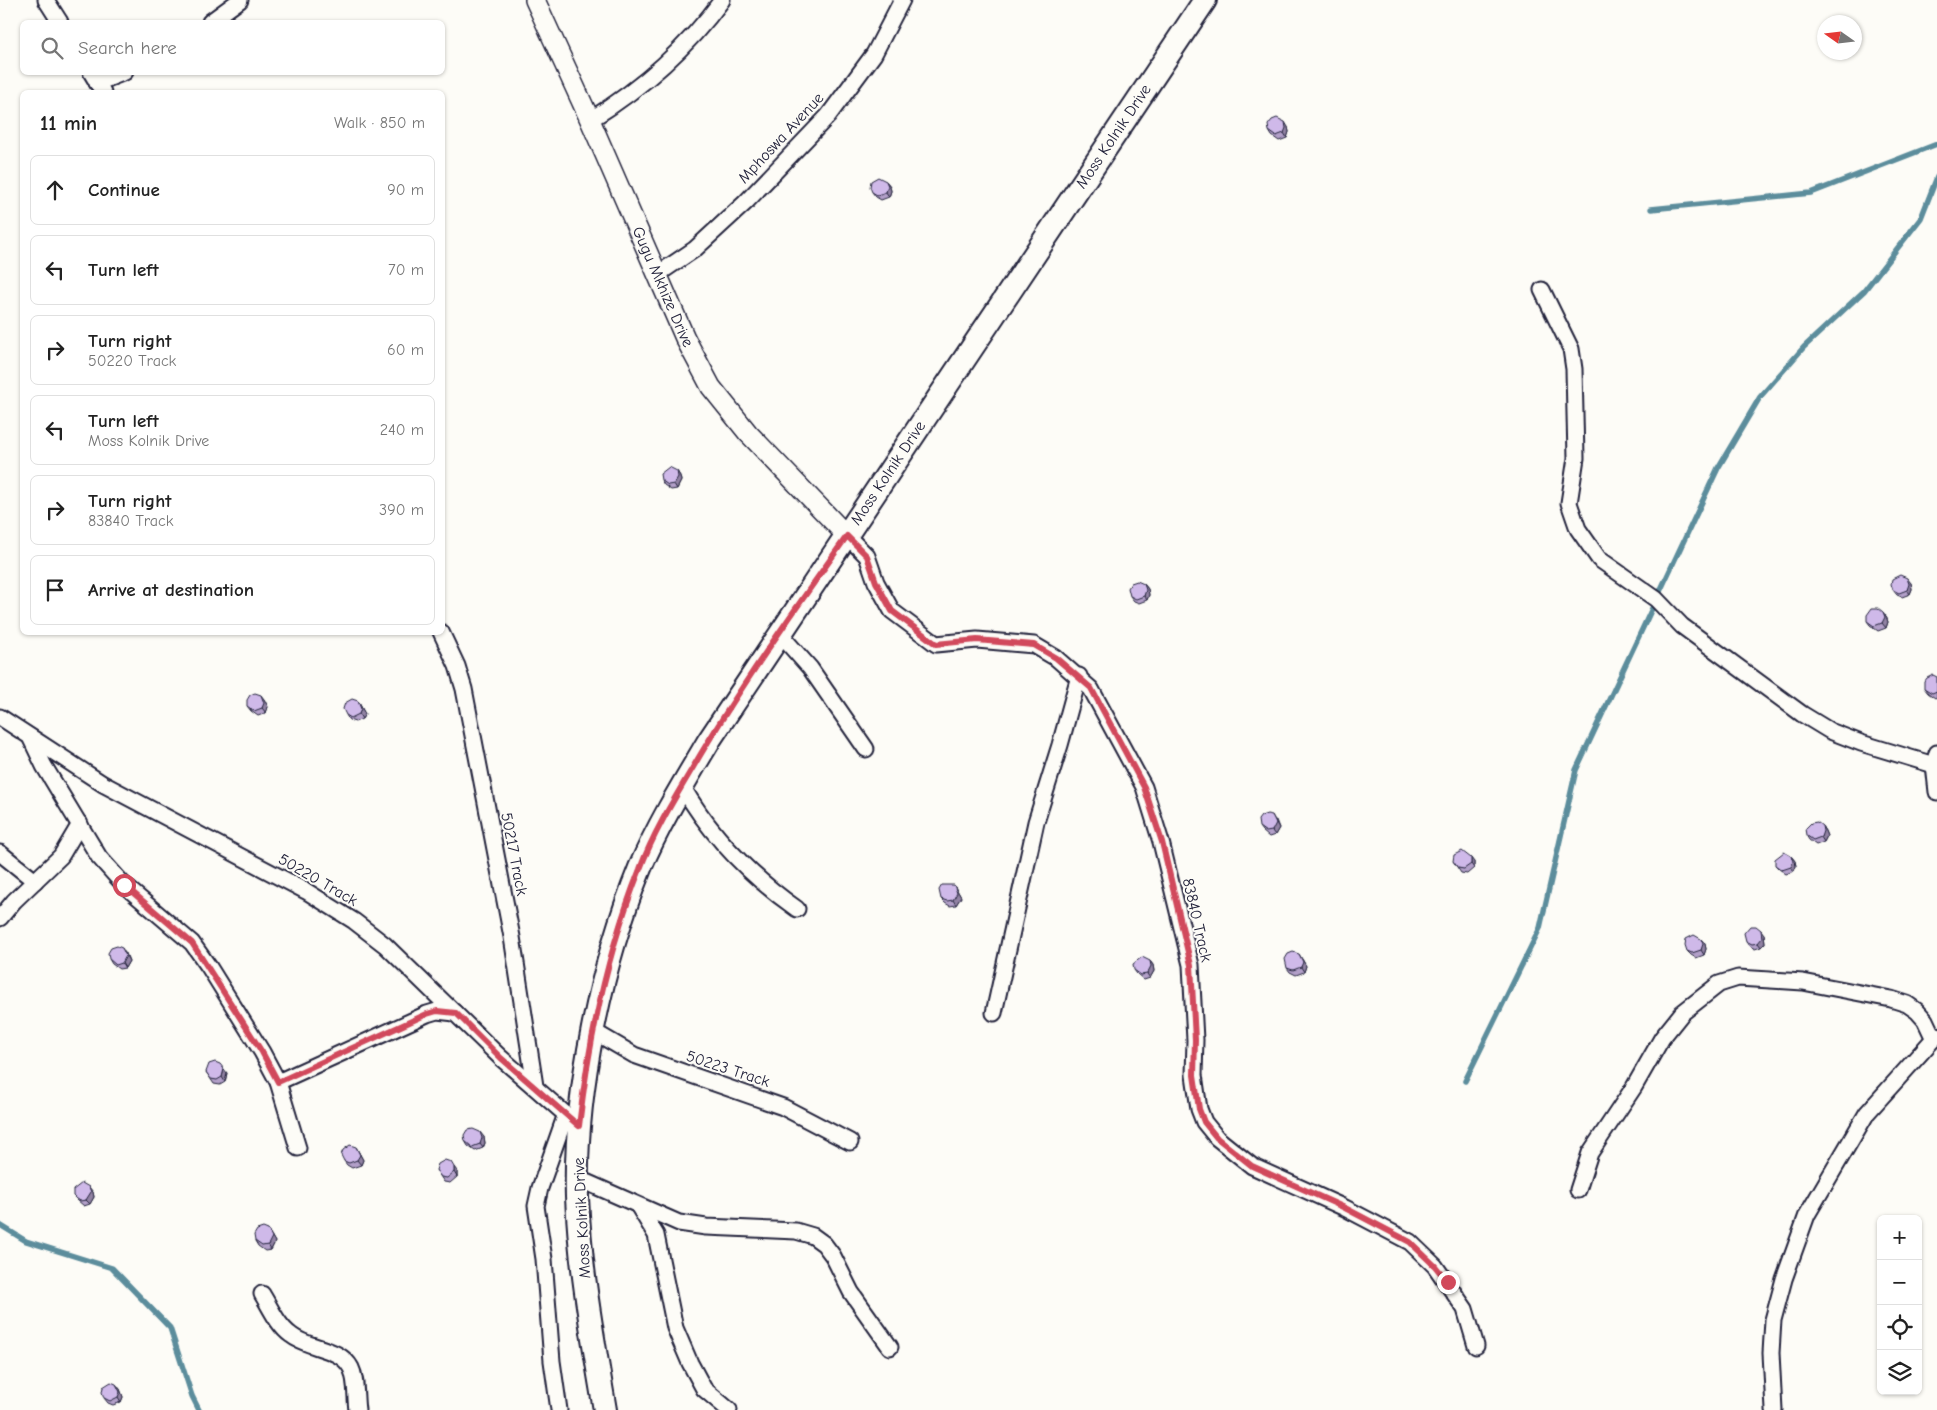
<!DOCTYPE html>
<meta charset="utf-8">
<style>
:root{--surface:#fff;--page:#f2f2f2;--text:#222;--muted:#767676;--line:#e0e0e0}
body{margin:0;font-family:"Comic Neue",sans-serif;background:var(--page);color:var(--text)}
.controls{position:absolute;right:15px;bottom:15px;display:grid;overflow:hidden;border-radius:8px;box-shadow:0 1px 4px #0004}
.controls button{width:45px;height:45px;display:grid;place-items:center;padding:0;border:0;border-bottom:1px solid var(--line);background:var(--surface);color:var(--text);font:25px sans-serif}
.compass{position:absolute;left:1817px;top:15px;width:45px;height:45px;border-radius:50%;background:var(--surface);box-shadow:0 1px 4px #0004;rotate:284deg}
.stop{position:absolute;width:15px;height:15px;margin:-11px;border:4px solid #d1495b;border-radius:50%;background:#fff}
.stop.end{background:#d1495b;border-color:#fff;box-shadow:0 1px 5px #0008}
.list{margin:0;padding:0;list-style:none}
h2{display:flex;justify-content:space-between;align-items:center;height:65px;margin:0;padding:0 20px;font-size:21px}
h2 small{font-size:16px;font-weight:400;color:var(--muted)}
.list li{display:grid;grid-template-columns:32px 1fr auto;gap:15px;align-items:center;box-sizing:border-box;height:70px;margin:0 10px 10px;padding:0 10px;border:1px solid var(--line);border-radius:8px}
.list b{display:block;font-size:19px;white-space:nowrap}
.list p{margin:0;font-size:16px;white-space:nowrap;color:var(--muted)}
.list em{font-size:16px;font-style:normal;color:var(--muted)}
.icon{flex:none;width:28px;height:28px;fill:none;stroke:currentColor;stroke-width:2;stroke-linecap:round;stroke-linejoin:round}
.map{position:relative;flex:none;width:1937px;height:1410px;overflow:hidden}
.search{position:absolute;background:var(--surface);box-shadow:0 1px 4px #0004;left:20px;top:20px;width:425px;height:55px;display:flex;align-items:center;gap:12px;box-sizing:border-box;padding:0 18px;border-radius:8px;color:var(--muted);font-size:19px}
.panel{position:absolute;background:var(--surface);box-shadow:0 1px 4px #0004;left:20px;top:90px;width:425px;height:545px;border-radius:8px}
.map>svg:first-child{display:block}
.lines{fill:none;stroke-linecap:round;stroke-linejoin:round}
.stream{stroke:#5c8d9c;stroke-width:5.5}
.minor-casing{stroke:#22223b;stroke-width:19}
.tertiary-casing{stroke:#22223b;stroke-width:22}
.secondary-casing{stroke:#22223b;stroke-width:26}
.minor{stroke:#fdfcf7;stroke-width:15}
.tertiary{stroke:#fdfcf7;stroke-width:19}
.secondary{stroke:#fdfcf7;stroke-width:22}
.wall{fill:#b29fc8;stroke:#22223b}
.shaded-wall{fill:#9182a3;stroke:#22223b}
.building{fill:#cfb9e9;stroke:#22223b}
.route{stroke:#d1495b;stroke-width:6}
.labels{text-anchor:middle;dominant-baseline:central;stroke-width:4;stroke-linejoin:round;paint-order:stroke}
.street-label{font-size:16px;fill:#22223b;stroke:#fdfcf7}
</style>
<div class="map">
<svg width="1937" height="1410" viewBox="0 0 1937 1410">
<rect width="100%" height="100%" fill="#fdfcf7"/>
<filter id="ink" filterUnits="userSpaceOnUse"><feTurbulence type="fractalNoise" baseFrequency=".02" numOctaves="2"/><feDisplacementMap in="SourceGraphic" scale="10" xChannelSelector="R" yChannelSelector="G"/><feConvolveMatrix kernelMatrix="1 2 1 2 8 2 1 2 1" color-interpolation-filters="sRGB"/></filter>
<g filter="url(#ink)">
<g class="lines">
<g class="stream">
<path d="M1651 209 1811 193 1937 144"/>
<path d="M1465 1081 1540 928 1576 770 1718 468 1760 397 1804 347 1864 291 1921 218 1937 177"/>
<path d="M0 1225 26 1241 112 1268 170 1328 192 1396 199 1410"/>
</g>
<defs>
<g id="minor">
<path d="M46 0 60 22"/>
<path d="M210 22 240 0"/>
<path d="M91 72 103 92"/>
<path d="M97 83 125 72"/>
<path d="M590 120C640 89 687 48 722 0"/>
<path d="M658 274 695 249 745 203 828 116 874 54 902 0"/>
<path d="M1542 290 1571 349 1574 369 1576 458 1569 503 1578 529 1599 559 1656 599 1682 626 1802 714 1830 731 1861 743 1934 765"/>
<path d="M847 536 867 556 876 582 892 611 936 644 977 640 1034 645 1056 658 1091 689 1144 787 1161 842 1191 965 1195 1040 1194 1075 1199 1109 1204 1122 1217 1138 1252 1166 1345 1208 1410 1242 1435 1266 1465 1309 1476 1346"/>
<path d="M441 632 457 666 464 689 512 937 535 1086"/>
<path d="M779 633 810 668 866 749"/>
<path d="M0 717 103 784 306 891 354 921 385 945 501 1058 579 1126"/>
<path d="M31 739 44 766 99 857 124 885 192 943 209 967 262 1052 278 1082 298 1148"/>
<path d="M1937 753 1934 765 1937 792"/>
<path d="M682 786C711 836 750 876 797 909"/>
<path d="M0 853 35 881"/>
<path d="M0 918 14 901 61 856 80 824"/>
<path d="M994 1013 1036 822 1060 745 1079 676"/>
<path d="M593 1031 634 1055 783 1107 850 1142"/>
<path d="M278 1082 427 1014 437 1011 455 1013"/>
<path d="M577 1178 679 1223 706 1227 796 1231 813 1236 824 1244 833 1256 851 1292 890 1347"/>
<path d="M1578 1190 1590 1153 1634 1087 1662 1038 1682 1013 1719 984 1738 978 1803 982 1891 999 1907 1004 1917 1011 1925 1020 1934 1039"/>
<path d="M639 1207 656 1235 675 1328 690 1363 704 1389 729 1410"/>
<path d="M262 1294C270 1307 278 1326 291 1335 308 1349 340 1347 351 1368 357 1380 355 1397 357 1410"/>
<path d="M559 1410 552 1361 544 1259 536 1206 540 1188 566 1114"/>
<path d="M1774 1410 1771 1353 1773 1320 1784 1279 1807 1215 1867 1113 1937 1035"/>
</g>
<g id="tertiary">
<path id="s1" d="M535 0 590 120 685 338 711 387 748 433 847 536"/>
</g>
<g id="secondary">
<path id="s2" d="M605 1410C593 1339 580 1268 577 1197 574 1093 601 964 640 868 659 823 685 781 710 739L1205 0"/>
</g>
</defs>
<use href="#minor" class="minor-casing"/>
<use href="#tertiary" class="tertiary-casing"/>
<use href="#secondary" class="secondary-casing"/>
<use href="#minor" class="minor"/>
<use href="#tertiary" class="tertiary"/>
<use href="#secondary" class="secondary"/>
</g>
<g class="wall">
<path d="M1288 127 1289 132 1287 138 1279 141 1272 136 1269 131Z"/>
<path d="M886 181 890 186 891 191 889 197 881 200 876 197 872 192Z"/>
<path d="M677 471 680 476 681 481 677 489 671 490 664 485 661 480Z"/>
<path d="M1911 583 1912 589 1910 594 1902 597 1897 595 1893 590Z"/>
<path d="M1144 584 1148 589 1149 595 1147 600 1139 603 1134 601 1130 596Z"/>
<path d="M1886 616 1888 622 1886 628 1878 631 1870 625 1867 621Z"/>
<path d="M1937 677V697L1935 698 1928 693 1924 688Z"/>
<path d="M264 699 268 707 266 713 258 716 251 711 247 706Z"/>
<path d="M358 701 365 714 362 719 355 722 349 720 346 715Z"/>
<path d="M1276 820 1279 828 1275 835 1269 837 1262 831 1259 827Z"/>
<path d="M1822 826 1825 831 1827 836 1824 842 1816 845 1809 840 1806 835Z"/>
<path d="M1791 856 1795 861 1796 866 1794 871 1786 874 1779 869 1775 865Z"/>
<path d="M1453 861 1474 862V868L1467 874 1461 873Z"/>
<path d="M957 890 961 897 956 905 950 906 945 903 941 899Z"/>
<path d="M1764 934 1765 943 1761 947 1755 949 1750 946 1746 941Z"/>
<path d="M1701 939 1705 944 1706 949 1704 955 1696 958 1691 955 1687 951Z"/>
<path d="M126 953 129 961 125 968 119 969 112 964 109 959Z"/>
<path d="M1302 959 1306 966 1304 972 1296 975 1290 972 1287 968Z"/>
<path d="M1150 961 1153 965 1154 971 1150 978 1144 980 1137 974 1134 970Z"/>
<path d="M206 1072 227 1073 225 1082 220 1085 214 1084Z"/>
<path d="M484 1137 485 1143 483 1148 475 1151 468 1146 465 1141Z"/>
<path d="M356 1147 363 1160 361 1165 352 1168 347 1165 344 1161Z"/>
<path d="M436 1170 457 1171V1177L450 1183 444 1182Z"/>
<path d="M93 1192 94 1197 90 1204 84 1206 77 1200 73 1196Z"/>
<path d="M268 1230 275 1242 271 1250 265 1251 258 1246 255 1241Z"/>
<path d="M120 1389 123 1397 121 1402 113 1405 108 1403 104 1398Z"/>
</g>
<g class="shaded-wall">
<path d="M1285 122 1288 127 1289 132 1287 138 1284 133Z"/>
<path d="M886 181 890 186 891 191 889 197 886 192Z"/>
<path d="M677 471 680 476 681 481 677 489 674 484Z"/>
<path d="M1907 578 1911 583 1912 589 1910 594 1907 590Z"/>
<path d="M1144 584 1148 589 1149 595 1147 600 1144 596Z"/>
<path d="M1883 612 1886 616 1888 622 1886 628 1882 623Z"/>
<path d="M261 695 264 699 268 707 266 713 262 708Z"/>
<path d="M358 701 365 714 362 719 359 714Z"/>
<path d="M1272 815 1279 828 1275 835 1272 831Z"/>
<path d="M1822 826 1825 831 1827 836 1824 842 1821 837Z"/>
<path d="M1791 856 1795 861 1796 866 1794 871 1791 867Z"/>
<path d="M1471 858 1474 862V868L1471 864Z"/>
<path d="M954 885 961 897 956 905 953 900Z"/>
<path d="M1761 930 1764 934 1765 943 1761 947 1758 943Z"/>
<path d="M1701 939 1705 944 1706 949 1704 955 1701 950Z"/>
<path d="M122 948 129 961 125 968 122 963Z"/>
<path d="M1299 954 1302 959 1306 966 1304 972 1301 967Z"/>
<path d="M1150 961 1153 965 1154 971 1150 978 1147 974Z"/>
<path d="M224 1069 227 1073 225 1082 222 1077Z"/>
<path d="M480 1132 484 1137 485 1143 483 1148 480 1144Z"/>
<path d="M356 1147 363 1160 361 1165 357 1160Z"/>
<path d="M454 1167 457 1171V1177L454 1172Z"/>
<path d="M89 1187 93 1192 94 1197 90 1204 86 1200Z"/>
<path d="M268 1230 275 1242 271 1250 268 1245Z"/>
<path d="M116 1384 120 1389 123 1397 121 1402 118 1397Z"/>
</g>
<g class="building">
<path d="M1277 118 1285 122 1286 128 1284 133 1276 136 1269 131 1268 125 1272 120Z"/>
<path d="M878 177 886 181 888 186 886 192 877 195 872 192 870 187 871 181Z"/>
<path d="M669 467 677 471 678 477 674 484 668 485 661 480 660 474Z"/>
<path d="M1900 575 1907 578 1909 584 1907 590 1899 593 1893 590 1891 584 1892 579Z"/>
<path d="M1137 581 1144 584 1146 590 1144 596 1136 599 1130 596 1128 588 1131 583Z"/>
<path d="M1872 608H1878L1883 612 1885 617 1882 623 1874 626 1867 621V615Z"/>
<path d="M1933 675 1937 677V691L1932 693 1924 688V682L1927 678Z"/>
<path d="M255 693 261 695 264 703 262 708 254 711 247 706V700L250 695Z"/>
<path d="M352 699 358 701 361 709 359 714 351 718 346 715 343 709 345 703Z"/>
<path d="M1267 814 1272 815 1276 823 1272 831 1266 832 1259 827 1258 820 1261 816Z"/>
<path d="M1817 822 1822 826 1823 831 1821 837 1813 840 1806 835 1805 829 1811 823Z"/>
<path d="M1462 851 1471 858V864L1464 869 1458 868 1453 861 1454 855Z"/>
<path d="M1784 852 1791 856 1793 861 1791 867 1782 870 1775 865V859Z"/>
<path d="M942 885H954L957 893 953 900 947 901 941 899 939 890Z"/>
<path d="M1750 926H1756L1761 930 1762 938 1758 943 1752 944 1746 941 1744 933Z"/>
<path d="M1694 935 1701 939 1703 944 1701 950 1692 953 1687 951 1685 945 1686 939Z"/>
<path d="M117 946 122 948 126 956 122 963 116 965 109 959 108 953 111 948Z"/>
<path d="M1293 952 1299 954 1303 962 1301 967 1293 970 1287 968 1285 959 1288 954Z"/>
<path d="M1142 957 1150 961 1151 966 1147 974 1141 975 1134 970 1133 964Z"/>
<path d="M215 1062 220 1064 224 1069 222 1077 217 1080 211 1079 206 1072 209 1064Z"/>
<path d="M473 1129 480 1132 482 1138 480 1144 472 1147 465 1141 464 1135 467 1130Z"/>
<path d="M350 1145 356 1147 360 1155 357 1160 349 1163 344 1161 341 1155 343 1150Z"/>
<path d="M445 1160 451 1162 454 1167V1172L447 1178 441 1177 436 1170 438 1164Z"/>
<path d="M82 1183 89 1187 91 1192 86 1200 80 1201 73 1196V1190Z"/>
<path d="M263 1228 268 1230 272 1237 268 1245 262 1246 255 1241 254 1235 257 1230Z"/>
<path d="M111 1382 116 1384 120 1392 118 1397 110 1401 104 1398 102 1392 103 1387Z"/>
</g>
</g>
<g class="lines" filter="url(#ink)">
<path class="route" d="M124 885 192 943 262 1052 278 1082 427 1014 437 1011 456 1013 501 1058 579 1126C589 1039 607 952 640 869 653 834 673 801 692 769 739 688 793 612 847 536L867 556 876 582 892 611 936 644 977 640 1034 645 1056 658 1091 688 1144 787 1162 842 1191 965 1195 1040 1194 1075 1199 1109 1204 1122 1217 1138 1252 1166 1345 1208 1410 1242 1435 1266 1448 1282"/>
</g>
<g class="labels">
<g class="street-label">
<text stroke="none"><textPath href="#s2" startOffset="1424">Moss Kolnik Drive</textPath></text>
<text transform="translate(781 138) rotate(-47)">Mphoswa Avenue</text>
<text stroke="none"><textPath href="#s1" startOffset="314">Gugu Mkhize Drive</textPath></text>
<text stroke="none"><textPath href="#s2" startOffset="1019">Moss Kolnik Drive</textPath></text>
<text transform="translate(514 854) rotate(79)">50217 Track</text>
<text transform="translate(318 880) rotate(30)">50220 Track</text>
<text transform="translate(1197 920) rotate(77)">83840 Track</text>
<text transform="translate(728 1069) rotate(18)">50223 Track</text>
<text transform="translate(582 1218) rotate(-93)">Moss Kolnik Drive</text>
</g>
</g>
</svg>
<div class="controls">
<button>+</button>
<button>−</button>
<button><svg class="icon" aria-label="locate" viewBox="0 0 24 24"><circle cx="12" cy="12" r="6"/><path d="M12 2v4M12 18v4M2 12h4M18 12h4"/></svg></button>
<button><svg class="icon" aria-label="layers" viewBox="0 0 24 24"><path d="M12 4l9 5-9 5-9-5zM3 14l9 5 9-5"/></svg></button>
</div>
<svg class="compass" viewBox="-18 -18 36 36"><path d="M0-13l5 13h-10z" fill="#e53935"/><path d="M0 13l5-13h-10z" fill="#767676"/></svg>
<div class="stop" style="left:124px;top:885px"></div>
<div class="stop end" style="left:1448px;top:1282px"></div>
<div class="search"><svg class="icon" aria-label="search" viewBox="0 0 24 24"><circle cx="10" cy="10" r="6"/><path d="M15 15l6 6"/></svg>Search here</div>
<section class="panel">
<h2>11 min<small>Walk · 850 m</small></h2>
<ul class="list">
<li><svg class="icon" aria-label="ahead" viewBox="0 0 24 24"><path d="M12 20V5M6 11l6-6 6 6"/></svg><div><b>Continue</b></div><em>90 m</em></li>
<li><svg class="icon" aria-label="left" viewBox="0 0 24 24"><path d="M17 20v-9H6M10 6l-5 5 5 5"/></svg><div><b>Turn left</b></div><em>70 m</em></li>
<li><svg class="icon" aria-label="right" viewBox="0 0 24 24"><path d="M7 20v-9h11M14 6l5 5-5 5"/></svg><div><b>Turn right</b><p>50220 Track</p></div><em>60 m</em></li>
<li><svg class="icon" aria-label="left" viewBox="0 0 24 24"><path d="M17 20v-9H6M10 6l-5 5 5 5"/></svg><div><b>Turn left</b><p>Moss Kolnik Drive</p></div><em>240 m</em></li>
<li><svg class="icon" aria-label="right" viewBox="0 0 24 24"><path d="M7 20v-9h11M14 6l5 5-5 5"/></svg><div><b>Turn right</b><p>83840 Track</p></div><em>390 m</em></li>
<li><svg class="icon" aria-label="arrive" viewBox="0 0 24 24"><path d="M6 21V4h12l-3 4 3 4H6"/></svg><div><b>Arrive at destination</b></div></li>
</ul>
</section>
</div>
